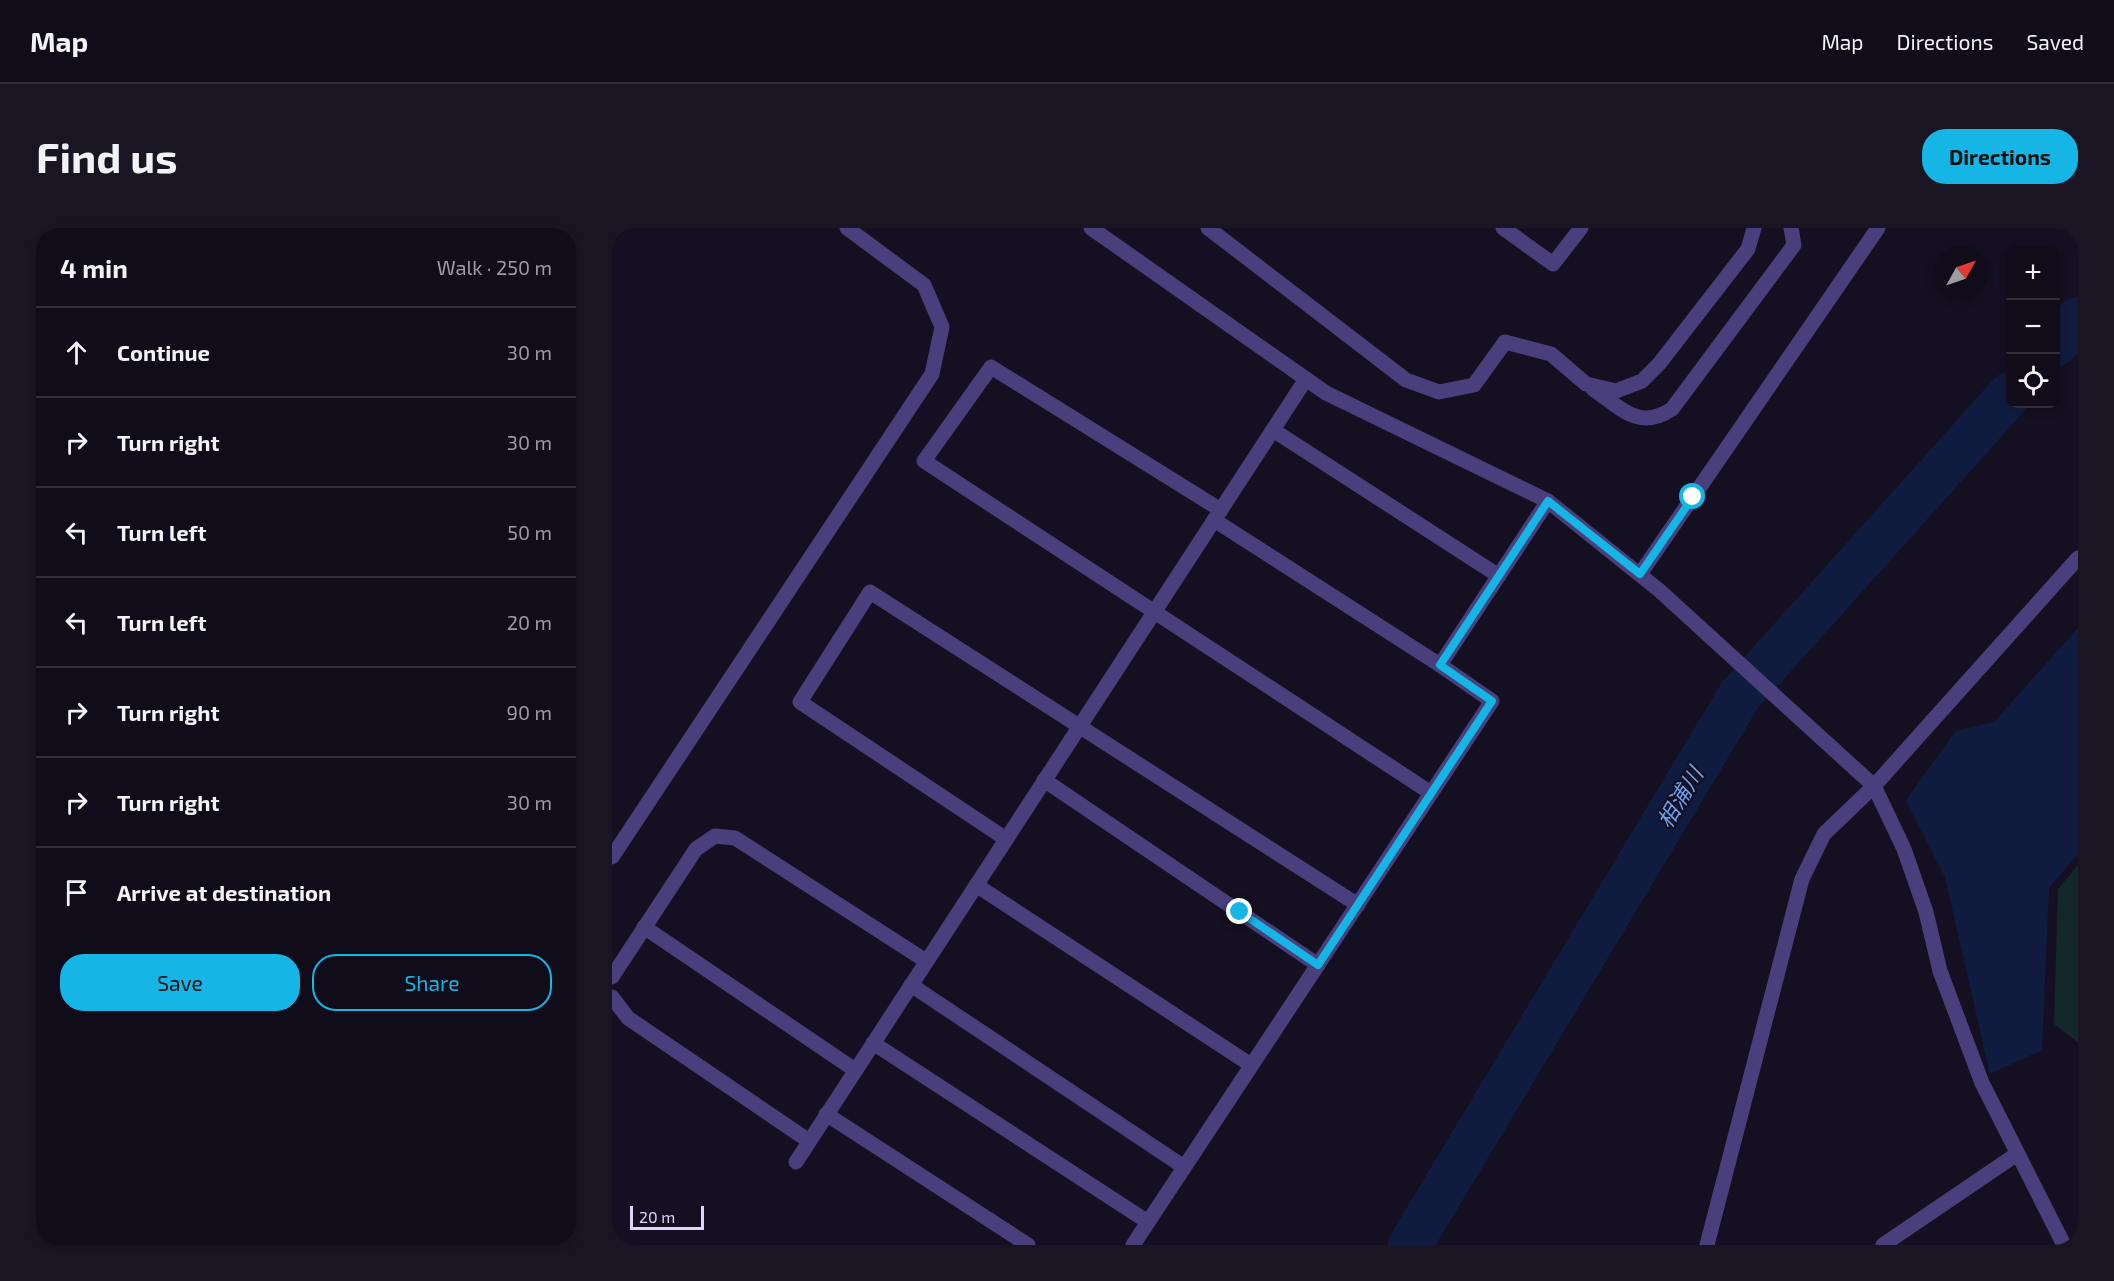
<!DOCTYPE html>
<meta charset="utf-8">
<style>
:root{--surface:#100c19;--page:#191522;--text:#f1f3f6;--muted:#9c9ba2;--line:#302c38;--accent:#15b6e5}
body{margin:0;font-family:"Exo 2","Noto Sans JP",sans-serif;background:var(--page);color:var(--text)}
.controls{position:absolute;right:18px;top:18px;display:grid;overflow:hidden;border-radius:12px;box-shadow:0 3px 9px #0003}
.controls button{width:54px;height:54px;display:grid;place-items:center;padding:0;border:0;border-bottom:2px solid var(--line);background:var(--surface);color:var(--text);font:30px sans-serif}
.compass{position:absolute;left:1322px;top:18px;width:54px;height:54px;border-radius:50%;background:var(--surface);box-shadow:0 3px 9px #0003;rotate:50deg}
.scale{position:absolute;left:18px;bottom:15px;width:74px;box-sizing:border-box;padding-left:6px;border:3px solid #ddd4fb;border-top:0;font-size:16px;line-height:21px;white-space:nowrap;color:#ddd4fb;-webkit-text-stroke:4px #151021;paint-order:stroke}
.stop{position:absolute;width:18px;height:18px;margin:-14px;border:4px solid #15b6e5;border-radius:50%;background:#fff}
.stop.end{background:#15b6e5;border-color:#fff;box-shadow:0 2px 6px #0008}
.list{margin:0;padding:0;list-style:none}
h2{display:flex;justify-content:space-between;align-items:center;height:78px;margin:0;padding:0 24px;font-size:26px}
h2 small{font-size:20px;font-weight:400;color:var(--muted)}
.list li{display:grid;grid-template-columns:39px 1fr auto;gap:18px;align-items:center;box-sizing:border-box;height:90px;padding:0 24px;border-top:2px solid var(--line)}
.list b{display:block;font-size:22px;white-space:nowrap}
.list em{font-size:20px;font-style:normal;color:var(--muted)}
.actions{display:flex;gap:12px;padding:18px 24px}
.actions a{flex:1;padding:14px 0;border:2px solid var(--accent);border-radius:24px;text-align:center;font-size:21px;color:var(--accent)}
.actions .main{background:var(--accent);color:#111}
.icon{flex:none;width:33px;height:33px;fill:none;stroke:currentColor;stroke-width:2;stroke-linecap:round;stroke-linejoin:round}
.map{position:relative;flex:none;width:1466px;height:1017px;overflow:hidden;border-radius:24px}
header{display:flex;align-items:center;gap:36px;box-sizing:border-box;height:84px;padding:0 30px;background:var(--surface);border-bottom:2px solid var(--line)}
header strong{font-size:28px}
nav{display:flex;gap:33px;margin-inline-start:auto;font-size:21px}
.intro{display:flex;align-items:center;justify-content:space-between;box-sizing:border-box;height:144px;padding:0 36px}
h1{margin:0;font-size:42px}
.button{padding:15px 27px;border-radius:24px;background:var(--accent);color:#111;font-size:21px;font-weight:700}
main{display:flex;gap:36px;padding:0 36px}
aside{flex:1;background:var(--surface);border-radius:24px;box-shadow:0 3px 9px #0003}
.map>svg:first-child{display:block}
.green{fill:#13282a}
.water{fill:#101c3f}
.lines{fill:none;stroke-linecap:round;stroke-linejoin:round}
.river{stroke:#101c3f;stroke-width:44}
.minor{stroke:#493f7c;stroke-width:15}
.route{stroke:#15b6e5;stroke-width:8}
.labels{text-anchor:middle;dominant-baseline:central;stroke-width:4.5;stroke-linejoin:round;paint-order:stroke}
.water-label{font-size:22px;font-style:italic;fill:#6ba2f1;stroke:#151021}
</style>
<header>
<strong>Map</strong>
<nav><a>Map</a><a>Directions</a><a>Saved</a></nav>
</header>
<div class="intro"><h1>Find us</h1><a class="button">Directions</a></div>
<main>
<aside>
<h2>4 min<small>Walk · 250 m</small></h2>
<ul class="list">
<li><svg class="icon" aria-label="ahead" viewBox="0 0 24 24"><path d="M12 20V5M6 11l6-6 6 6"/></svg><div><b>Continue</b></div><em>30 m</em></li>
<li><svg class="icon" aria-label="right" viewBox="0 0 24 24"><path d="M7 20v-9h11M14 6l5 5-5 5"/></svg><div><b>Turn right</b></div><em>30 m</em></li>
<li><svg class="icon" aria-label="left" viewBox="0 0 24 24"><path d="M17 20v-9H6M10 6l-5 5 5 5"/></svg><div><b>Turn left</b></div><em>50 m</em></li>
<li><svg class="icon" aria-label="left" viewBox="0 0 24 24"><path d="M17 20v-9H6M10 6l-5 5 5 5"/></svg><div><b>Turn left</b></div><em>20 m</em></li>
<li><svg class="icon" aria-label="right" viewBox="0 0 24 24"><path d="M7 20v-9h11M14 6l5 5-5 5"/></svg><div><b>Turn right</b></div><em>90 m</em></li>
<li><svg class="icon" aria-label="right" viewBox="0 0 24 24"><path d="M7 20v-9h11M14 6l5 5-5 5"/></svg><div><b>Turn right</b></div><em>30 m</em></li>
<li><svg class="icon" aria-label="arrive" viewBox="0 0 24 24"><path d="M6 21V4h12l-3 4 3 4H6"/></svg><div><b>Arrive at destination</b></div></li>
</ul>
<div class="actions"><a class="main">Save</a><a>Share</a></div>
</aside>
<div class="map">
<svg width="1466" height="1017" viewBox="0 0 1466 1017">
<rect width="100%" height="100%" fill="#151021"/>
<path class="green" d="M1466 637V814L1442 796 1446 661Z"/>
<path class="water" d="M1466 400V626L1437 660 1430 822 1378 846 1333 649 1294 572 1344 503 1382 494Z"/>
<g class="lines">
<g class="river">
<path d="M1444 116 1466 91"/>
<path d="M798 1017 1128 467 1398 166"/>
</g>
<g class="minor">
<path d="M479 0 714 165 936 273 1048 363 1262 558 1292 621 1314 684 1328 743 1370 855 1452 1017"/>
<path d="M596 0 794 152 827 164 862 157 893 114 939 126 974 156 1004 163 1030 153 1047 136 1136 21 1142 0"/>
<path d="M891 0 941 36 969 0"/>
<path d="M981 161C1009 180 1027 203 1060 181L1182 17 1179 0"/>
<path d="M661 202 887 348"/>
<path d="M609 282 379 139 312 233 819 565"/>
<path d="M602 292 828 437 936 273"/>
<path d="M1028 346 1266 0"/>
<path d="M432 552 706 737"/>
<path d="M394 611 188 474 258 364 746 677"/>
<path d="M0 629 320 146 330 99 312 57 235 0"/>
<path d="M364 657 639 837"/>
<path d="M32 699 243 842"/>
<path d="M0 749 84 621 103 608 123 610 314 733"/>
<path d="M299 757 572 939"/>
<path d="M0 769 16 790 197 913"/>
<path d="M261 815 536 994"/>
<path d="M214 886 416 1017"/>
<path d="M184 934 694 151"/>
<path d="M521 1017 880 473 828 437"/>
<path d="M1095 1017 1190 651 1212 606 1262 558 1466 330"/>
<path d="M1271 1017 1405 926"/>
</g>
</g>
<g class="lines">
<path class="route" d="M628 684 706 737 880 473 828 437 936 273 1028 346 1081 269"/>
</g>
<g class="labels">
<g class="water-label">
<text transform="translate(1067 569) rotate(-59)">相浦川</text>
</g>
</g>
</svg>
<div class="controls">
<button>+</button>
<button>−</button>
<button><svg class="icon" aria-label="locate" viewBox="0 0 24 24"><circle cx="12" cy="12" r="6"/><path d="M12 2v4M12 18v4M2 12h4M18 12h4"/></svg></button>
</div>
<svg class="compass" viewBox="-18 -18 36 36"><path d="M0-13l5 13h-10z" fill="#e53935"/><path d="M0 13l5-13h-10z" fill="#9c9ba2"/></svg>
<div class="scale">20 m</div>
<div class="stop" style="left:1081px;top:269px"></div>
<div class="stop end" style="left:628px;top:684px"></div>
</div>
</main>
